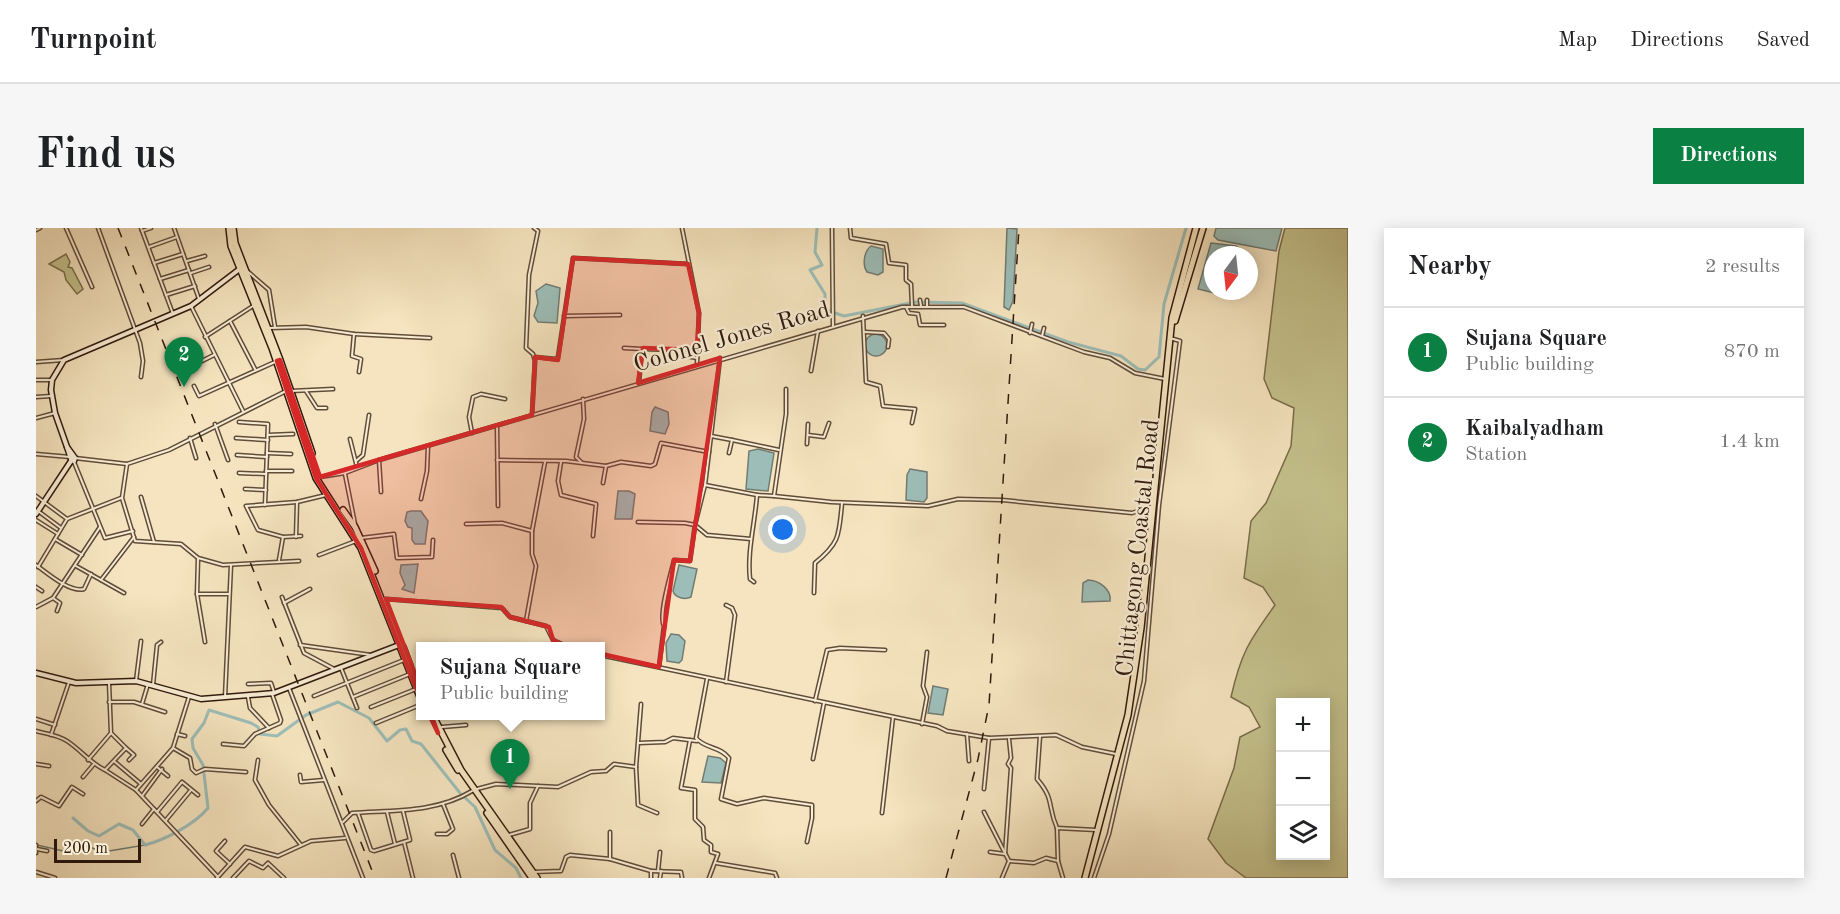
<!DOCTYPE html>
<meta charset="utf-8">
<style>
:root{--surface:#fff;--page:#f6f6f6;--text:#202124;--muted:#757577;--line:#e0e0e0;--accent:#0b8043}
body{margin:0;font-family:"Old Standard TT",serif;background:var(--page);color:var(--text)}
.controls{position:absolute;right:18px;bottom:18px;display:grid;overflow:hidden;border-radius:0px;box-shadow:0 3px 15px #0003}
.controls button{width:54px;height:54px;display:grid;place-items:center;padding:0;border:0;border-bottom:2px solid var(--line);background:var(--surface);color:var(--text);font:30px sans-serif}
.compass{position:absolute;left:1168px;top:18px;width:54px;height:54px;border-radius:50%;background:var(--surface);box-shadow:0 3px 15px #0003;rotate:195deg}
.scale{position:absolute;left:18px;bottom:15px;width:87px;box-sizing:border-box;padding-left:6px;border:3px solid #30190d;border-top:0;font-size:16px;line-height:21px;white-space:nowrap;color:#30190d;-webkit-text-stroke:4px #f8edd5;paint-order:stroke}
.you{position:absolute;left:747px;top:302px;width:21px;height:21px;margin:-15px;border:4px solid #fff;border-radius:50%;background:#1a73e8;box-shadow:0 0 0 9px #1a73e833}
.badge{display:grid;place-items:center;width:39px;height:39px;border-radius:50%;background:var(--accent);color:#fff;font-size:20px;font-weight:700}
.pin{position:absolute;translate:-50% -50px;filter:drop-shadow(0 2px 3px #0008)}
.pin::after{content:'';position:absolute;top:32px;width:21px;height:18px;background:inherit;clip-path:polygon(0 0,100% 0,50% 100%)}
.popup{position:absolute;left:380px;top:414px;width:189px;height:78px;box-sizing:border-box;display:grid;place-content:center;border-radius:0px;background:var(--surface);filter:drop-shadow(0 2px 4px #0005);font-size:20px;white-space:nowrap;color:var(--muted)}
.popup b{font-size:22px;color:var(--text)}
.popup::after{content:'';position:absolute;left:50%;top:100%;margin-left:-12px;border:12px solid transparent;border-top-color:var(--surface)}
.list{margin:0;padding:0;list-style:none}
h2{display:flex;justify-content:space-between;align-items:center;height:78px;margin:0;padding:0 24px;font-size:26px}
h2 small{font-size:20px;font-weight:400;color:var(--muted)}
.list li{display:grid;grid-template-columns:39px 1fr auto;gap:18px;align-items:center;box-sizing:border-box;height:90px;padding:0 24px;border-top:2px solid var(--line)}
.list b{display:block;font-size:22px;white-space:nowrap}
.list p{margin:0;font-size:20px;white-space:nowrap;color:var(--muted)}
.list em{font-size:20px;font-style:normal;color:var(--muted)}
.icon{flex:none;width:33px;height:33px;fill:none;stroke:currentColor;stroke-width:2;stroke-linecap:round;stroke-linejoin:round}
.map{position:relative;flex:none;width:1312px;height:650px;overflow:hidden;border-radius:0px}
header{display:flex;align-items:center;gap:36px;box-sizing:border-box;height:84px;padding:0 30px;background:var(--surface);border-bottom:2px solid var(--line)}
header strong{font-size:28px}
nav{display:flex;gap:33px;margin-inline-start:auto;font-size:21px}
.intro{display:flex;align-items:center;justify-content:space-between;box-sizing:border-box;height:144px;padding:0 36px}
h1{margin:0;font-size:42px}
.button{padding:15px 27px;border-radius:0px;background:var(--accent);color:#fff;font-size:21px;font-weight:700}
main{display:flex;gap:36px;padding:0 36px}
aside{flex:1;background:var(--surface);border-radius:0px;box-shadow:0 3px 15px #0003}
.map>svg:first-child{display:block}
.green{fill:#c4c18c;stroke:#7a6d4c;stroke-width:1.5;fill-rule:evenodd}
.water{fill:#9dbeb8;stroke:#717c74;stroke-width:1.5}
.lines{fill:none;stroke-linecap:round;stroke-linejoin:round}
.stream{stroke:#717c74;stroke-width:1.5}
.canal{stroke:#9dbeb8;stroke-width:3}
.street-casing{stroke:#614c3a;stroke-width:5}
.secondary-casing{stroke:#30190d;stroke-width:7}
.highway-casing{stroke:#30190d;stroke-width:8}
.street{stroke:#f8edd5;stroke-width:2}
.secondary{stroke:#f8edd5;stroke-width:4}
.highway{stroke:#f5e4bf;stroke-width:5}
.rail{stroke:#30190d;stroke-width:1.5;stroke-dasharray:10 10;stroke-linecap:butt}
.marked{fill:#d62828;fill-opacity:0.2;stroke:#d62828;stroke-width:4.5;stroke-linejoin:round}
.labels{text-anchor:middle;dominant-baseline:central;stroke-width:4.5;stroke-linejoin:round;paint-order:stroke}
.street-label{font-size:24px;fill:#30190d;stroke:#f8edd5}
</style>
<header>
<strong>Turnpoint</strong>
<nav><a>Map</a><a>Directions</a><a>Saved</a></nav>
</header>
<div class="intro"><h1>Find us</h1><a class="button">Directions</a></div>
<main>
<div class="map">
<svg width="1312" height="650" viewBox="0 0 1312 650">
<rect width="100%" height="100%" fill="#f5e4bf"/>
<filter id="stains"><feTurbulence type="fractalNoise" baseFrequency=".00333" numOctaves="4"/><feColorMatrix values="0 0 0 0 .2 0 0 0 0 .09 0 0 0 0 .02 0 0 0 .5 -.17"/></filter>
<radialGradient id="worn" r=".72"><stop offset=".6" stop-color="#630" stop-opacity="0"/><stop offset="1" stop-color="#630" stop-opacity=".3"/></radialGradient>
<g class="green">
<path d="M1249 0H1312V650H1210L1190 635 1172 611 1198 540 1204 509 1224 499 1213 479 1195 469C1205 425 1213 413 1239 377L1227 359 1208 350 1215 293 1230 275 1255 218 1258 180 1236 170 1228 151 1243 23ZM1244 475H1290V628H1244Z"/>
<path d="M30 26 34 34 32 39 36 40 47 61 41 66 30 52 28 44 13 36Z"/>
</g>
<g class="water">
<path d="M971 0 981 1 977 73 973 82 968 79Z"/>
<path d="M1180 0H1246L1240 23 1182 12 1178 8Z"/>
<path d="M1175 15 1200 18 1209 24V27H1177V63H1198L1196 69 1162 61Z"/>
<path d="M835 18 847 21V44L842 47 831 44C826 37 828 23 835 18Z"/>
<path d="M510 56 524 60 521 95 502 94 498 88 502 75 500 63Z"/>
<circle cx="840" cy="117" r="11"/>
<path d="M619 179 632 184 633 196 629 206 614 203 616 184Z"/>
<path d="M722 221 738 225 732 263 710 261 713 223Z"/>
<path d="M874 241 891 244V270L888 274 870 272 871 247Z"/>
<path d="M582 263H593L599 266 596 291H579Z"/>
<path d="M375 283H385L392 293 389 316H379L376 312V300L372 299 369 293 371 284Z"/>
<path d="M382 336 378 365 366 361 369 357 364 345 365 337Z"/>
<path d="M643 337 661 341 655 369C649 372 639 370 637 363Z"/>
<path d="M1052 352C1063 352 1076 362 1074 373L1046 374 1047 355Z"/>
<path d="M635 406 643 407 649 413 646 432 643 435 631 433 630 415Z"/>
<path d="M897 458 912 461 907 487 892 485Z"/>
<path d="M672 528 684 530 690 535 685 555 666 554Z"/>
</g>
<g class="lines">
<path class="stream" d="M1 617 36 625 51 618 67 624 109 617"/>
<g class="canal">
<path d="M781 0 779 24 786 37 774 42 789 66V77L793 83 808 88 880 74 926 75 1032 114 1085 128 1102 141 1109 142 1123 129 1128 76 1150 0"/>
<path d="M37 590 52 603 63 608 83 596 97 602 109 617C129 612 159 596 172 580L167 537 157 520 156 511 168 495 173 482 215 495 222 499 224 506 241 508 270 487 302 474 333 490 351 513 364 502 370 501 376 513 385 516 424 565 439 579 459 622 480 640 485 650"/>
</g>
<defs>
<g id="street">
<path d="M30 0 56 59"/>
<path d="M62 0 104 115 107 133 105 149"/>
<path d="M105 0 137 86"/>
<path d="M138 0 163 71"/>
<path d="M646 0 663 85 661 136"/>
<path d="M796 0 797 98"/>
<path d="M814 0 815 10 850 16 853 35 870 37V52L875 56 876 78"/>
<path d="M0 2 4 0"/>
<path d="M106 3 115 0"/>
<path d="M113 19 141 9"/>
<path d="M151 33 169 28"/>
<path d="M118 35 147 26"/>
<path d="M210 42 233 62 239 99"/>
<path d="M155 45 173 39"/>
<path d="M124 51 153 42"/>
<path d="M130 67 159 58"/>
<path d="M884 72 885 78"/>
<path d="M891 72V78"/>
<path d="M155 78 207 183"/>
<path d="M870 79 873 85 882 86 884 97H908"/>
<path d="M528 88 584 87"/>
<path d="M827 88 830 154 844 158 847 178 879 181 876 195"/>
<path d="M194 93 219 141"/>
<path d="M233 100 270 99 318 106 394 110"/>
<path d="M829 104 848 105 853 111 852 119"/>
<path d="M994 105 996 96"/>
<path d="M318 106 316 128 325 131 323 144"/>
<path d="M1006 108 1008 100"/>
<path d="M169 109 217 78"/>
<path d="M588 120 606 121 603 154"/>
<path d="M606 121 642 122 644 127 661 130"/>
<path d="M499 129 519 131 522 129 537 30 652 36"/>
<path d="M684 130 675 208 696 212 693 225"/>
<path d="M0 134 28 132"/>
<path d="M152 140 178 127"/>
<path d="M775 143 782 103"/>
<path d="M0 152H16"/>
<path d="M158 158 163 168 239 134"/>
<path d="M255 163 297 161"/>
<path d="M270 163 281 180H290"/>
<path d="M0 169 15 168"/>
<path d="M496 187 499 133 497 126 490 120 493 47 502 3 498 0"/>
<path d="M0 190 19 185"/>
<path d="M203 194 232 196 229 277"/>
<path d="M179 196 192 232"/>
<path d="M461 198 462 278"/>
<path d="M436 205 433 189 437 169 445 166 469 171"/>
<path d="M232 207 257 206"/>
<path d="M772 207 788 209 793 195"/>
<path d="M675 208 669 257 721 267C719 295 711 323 714 351L718 354"/>
<path d="M154 210 160 230"/>
<path d="M200 210 232 212"/>
<path d="M314 211 321 239"/>
<path d="M696 212 743 222"/>
<path d="M771 216 772 196"/>
<path d="M231 225 255 226"/>
<path d="M0 226 34 229"/>
<path d="M201 227 231 229"/>
<path d="M39 230 91 236 133 222 250 163"/>
<path d="M343 232 345 264"/>
<path d="M461 232 530 233 570 238 585 234 615 238 619 236 625 215 673 224"/>
<path d="M320 233 327 227 333 187"/>
<path d="M38 234 69 310 97 303"/>
<path d="M525 234 522 253 525 267 560 276 557 308"/>
<path d="M545 234 540 229 548 191 547 171"/>
<path d="M91 236 86 270 99 313 145 316 162 330 187 337 263 333"/>
<path d="M230 243H256"/>
<path d="M203 245 230 246"/>
<path d="M309 246 319 296"/>
<path d="M284 249 309 245 343 232 866 79H928L1048 124 1074 130 1099 145 1129 151"/>
<path d="M567 255 570 238"/>
<path d="M209 261 230 262"/>
<path d="M721 267 738 268 750 186V161"/>
<path d="M0 268 31 291 85 270"/>
<path d="M738 268 795 274 892 278 922 271 966 272 1096 285 1117 278"/>
<path d="M105 269 118 314"/>
<path d="M385 271 391 243 392 218"/>
<path d="M2 283 25 300"/>
<path d="M0 292 22 306"/>
<path d="M602 294 649 295 659 297 671 307 715 311"/>
<path d="M430 296 466 295 496 303"/>
<path d="M265 308 247 309 222 302 210 278 261 274 290 267"/>
<path d="M260 309 261 274"/>
<path d="M325 310 358 306 361 330 396 329 397 312"/>
<path d="M19 311 46 327"/>
<path d="M283 327 320 313"/>
<path d="M162 331 161 366 169 414"/>
<path d="M243 332 247 309"/>
<path d="M0 337C11 345 34 365 48 361L55 346"/>
<path d="M40 338 88 365"/>
<path d="M2 339 31 291"/>
<path d="M65 352 98 309"/>
<path d="M0 359 6 363"/>
<path d="M778 365 779 335C804 315 803 307 806 275"/>
<path d="M161 366H193"/>
<path d="M246 369 268 425 300 442"/>
<path d="M17 370 24 375 21 383"/>
<path d="M350 371 466 380 474 389 510 398 517 412 530 418"/>
<path d="M248 375 274 361"/>
<path d="M690 377 696 380 699 387 690 454"/>
<path d="M0 379 17 370 64 299"/>
<path d="M490 393 500 338 496 326V303L509 234"/>
<path d="M264 417 335 427"/>
<path d="M433 418V417"/>
<path d="M564 427 901 498 911 503 953 510 1020 507 1046 519 1080 526"/>
<path d="M623 439 628 398C622 387 635 346 638 332L654 333 659 297 669 257"/>
<path d="M305 440 321 480"/>
<path d="M671 451 660 510C669 521 684 518 693 530L685 571 701 576 728 570 776 577V590L771 614"/>
<path d="M100 453 105 413"/>
<path d="M73 455 75 505 90 520"/>
<path d="M212 456 235 455 238 464"/>
<path d="M117 457 121 417 125 414"/>
<path d="M253 460 327 650"/>
<path d="M278 468 368 432"/>
<path d="M189 469 195 337"/>
<path d="M212 469 214 480 233 500"/>
<path d="M317 469 374 446"/>
<path d="M779 473 791 422 804 420 849 422"/>
<path d="M73 474H98L129 484"/>
<path d="M106 476 112 456"/>
<path d="M335 479 380 461"/>
<path d="M0 491 19 497"/>
<path d="M340 495 384 477"/>
<path d="M886 496 891 469 887 458 891 424"/>
<path d="M406 499 430 497"/>
<path d="M0 503C11 506 22 507 31 513 45 522 54 535 69 542"/>
<path d="M141 506 149 508"/>
<path d="M931 506 933 533"/>
<path d="M15 507 33 454"/>
<path d="M1004 508 1001 551C1019 572 1011 577 1021 600"/>
<path d="M654 512 645 560 659 562V591L667 599 668 612 675 617V624L682 626 673 650"/>
<path d="M603 515 629 514 637 510 661 513"/>
<path d="M187 516 208 518 219 506 244 495 245 492 236 466"/>
<path d="M137 520 154 530 156 541 160 545 169 541 210 544"/>
<path d="M777 531 788 475"/>
<path d="M52 532 75 505"/>
<path d="M93 532 98 527 90 520 69 542 100 562 182 649"/>
<path d="M222 532 219 552 233 577 265 617"/>
<path d="M79 534 105 556"/>
<path d="M0 536 13 538"/>
<path d="M121 539 132 548"/>
<path d="M600 539 605 476"/>
<path d="M264 547 265 554 288 552"/>
<path d="M47 549 58 536"/>
<path d="M441 561 460 556 522 559 555 544 570 543 578 536 600 539 602 577 621 585"/>
<path d="M948 561 953 510"/>
<path d="M100 562 137 520 153 469"/>
<path d="M106 568 126 541"/>
<path d="M0 573 5 569 23 578 36 559 47 566"/>
<path d="M121 584 146 554 162 567"/>
<path d="M351 584 359 616"/>
<path d="M948 584 973 633 966 650"/>
<path d="M322 585 335 622 338 623 374 612 367 583"/>
<path d="M846 585 857 489"/>
<path d="M130 592 155 562"/>
<path d="M307 594 316 585C356 582 400 585 436 563"/>
<path d="M106 596 118 581"/>
<path d="M401 606H411L417 601 407 576"/>
<path d="M473 607 494 601V575L502 558"/>
<path d="M189 613 180 623 194 636"/>
<path d="M368 614 377 650"/>
<path d="M0 617V625"/>
<path d="M1 621 11 623"/>
<path d="M954 624 969 626 975 540 972 536 975 530 973 511"/>
<path d="M417 627 423 650"/>
<path d="M574 631V604"/>
<path d="M973 633 998 635 1010 630 1022 633 1021 600 1060 602"/>
<path d="M1022 633 1027 650"/>
<path d="M680 635 739 645 741 650"/>
<path d="M615 643 645 644 646 650"/>
<path d="M622 643 624 624"/>
<path d="M0 644 19 650"/>
<path d="M497 644 525 643 530 629 534 627 574 631 615 643V650"/>
<path d="M181 650 209 619 242 628 275 613 309 610"/>
<path d="M197 650 213 633 227 640 232 635 248 650"/>
<path d="M624 650 625 643"/>
<path d="M1058 650 1073 606 1108 453 1123 277 1144 113 1134 110"/>
</g>
<g id="secondary">
<path d="M31 219 19 185 15 162 16 152 28 132 155 78 205 40"/>
<path d="M31 219 39 230 38 233 35 231Z"/>
<path d="M0 286 35 233"/>
<path d="M0 445 40 455 100 453 165 471 238 465 363 417"/>
</g>
<g id="highway">
<path d="M193 0 195 18 236 120 280 250 325 320 384 469"/>
<path d="M197 0 199 15 244 132 276 225"/>
<path d="M1139 93 1167 0"/>
<path d="M307 282 319 299 339 343"/>
<path d="M367 419 374 438"/>
<path d="M397 488 425 542 501 650"/>
<path d="M410 522 422 542"/>
<path d="M451 585 496 650"/>
<path d="M1049 650 1092 487 1105 400 1136 90 1160 0"/>
</g>
</defs>
<use href="#street" class="street-casing"/>
<use href="#secondary" class="secondary-casing"/>
<use href="#highway" class="highway-casing"/>
<use href="#street" class="street"/>
<use href="#secondary" class="secondary"/>
<use href="#highway" class="highway"/>
<g class="rail">
<path d="M82 0 339 650"/>
<path d="M910 650 942 531 953 477 983 0"/>
</g>
</g>
<path class="marked" d="M537 30 652 36 663 85 661 122 607 120 602 155 684 130 654 333 638 332 623 439 526 417 517 412 513 399 474 389 465 379 350 371 402 505 377 453 325 320 280 250 241 133 244 132 284 249 496 187 499 129 522 132Z"/>
<g class="labels">
<g class="street-label">
<text transform="translate(696 110) rotate(-16)">Colonel Jones Road</text>
<text transform="translate(1103 320) rotate(-84)">Chittagong Coastal Road</text>
</g>
</g>
<rect width="100%" height="100%" filter="url(#stains)"/>
<rect width="100%" height="100%" fill="url(#worn)"/>
</svg>
<div class="controls">
<button>+</button>
<button>−</button>
<button><svg class="icon" aria-label="layers" viewBox="0 0 24 24"><path d="M12 4l9 5-9 5-9-5zM3 14l9 5 9-5"/></svg></button>
</div>
<svg class="compass" viewBox="-18 -18 36 36"><path d="M0-13l5 13h-10z" fill="#e53935"/><path d="M0 13l5-13h-10z" fill="#757577"/></svg>
<div class="scale">200 m</div>
<div class="you"></div>
<div class="pin badge" style="left:474px;top:561px">1</div>
<div class="popup"><b>Sujana Square</b>Public building</div>
<div class="pin badge" style="left:148px;top:159px">2</div>
</div>
<aside>
<h2>Nearby<small>2 results</small></h2>
<ul class="list">
<li><span class="badge">1</span><div><b>Sujana Square</b><p>Public building</p></div><em>870 m</em></li>
<li><span class="badge">2</span><div><b>Kaibalyadham</b><p>Station</p></div><em>1.4 km</em></li>
</ul>
</aside>
</main>
